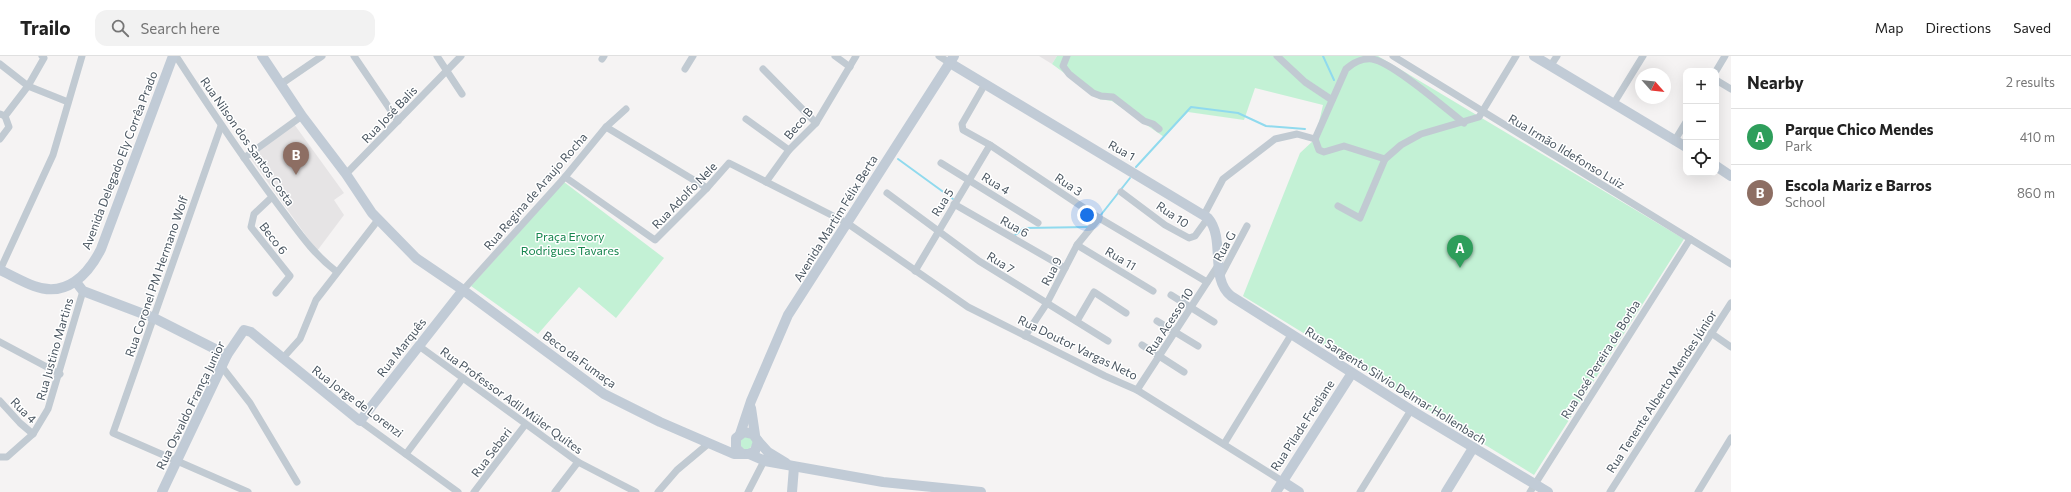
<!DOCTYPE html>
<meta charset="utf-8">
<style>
:root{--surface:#fff;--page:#f2f2f2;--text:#222;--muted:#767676;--line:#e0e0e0;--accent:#1a73e8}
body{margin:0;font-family:Commissioner,sans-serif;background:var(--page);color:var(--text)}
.controls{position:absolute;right:12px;top:12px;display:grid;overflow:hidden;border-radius:8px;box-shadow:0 4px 16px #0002}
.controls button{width:36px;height:36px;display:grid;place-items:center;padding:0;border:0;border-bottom:1px solid var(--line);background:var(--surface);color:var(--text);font:20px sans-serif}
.compass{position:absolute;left:1635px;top:12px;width:36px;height:36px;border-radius:50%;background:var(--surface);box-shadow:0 4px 16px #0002;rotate:117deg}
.you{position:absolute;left:1087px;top:159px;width:14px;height:14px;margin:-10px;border:3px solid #fff;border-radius:50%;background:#1a73e8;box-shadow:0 0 0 6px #1a73e833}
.badge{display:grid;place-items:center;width:26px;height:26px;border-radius:50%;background:var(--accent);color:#fff;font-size:13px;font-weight:700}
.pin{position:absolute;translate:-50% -33px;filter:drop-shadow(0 1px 2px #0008)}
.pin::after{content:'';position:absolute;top:21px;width:14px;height:12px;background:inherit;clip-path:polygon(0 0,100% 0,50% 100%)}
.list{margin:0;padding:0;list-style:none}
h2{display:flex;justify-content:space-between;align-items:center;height:52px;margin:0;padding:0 16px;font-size:17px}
h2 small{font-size:13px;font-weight:400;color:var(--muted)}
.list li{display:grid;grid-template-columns:26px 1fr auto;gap:12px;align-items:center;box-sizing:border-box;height:56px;padding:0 16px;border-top:1px solid var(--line)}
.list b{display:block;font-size:15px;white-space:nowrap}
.list p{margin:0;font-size:13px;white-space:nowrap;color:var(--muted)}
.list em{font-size:13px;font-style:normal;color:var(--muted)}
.icon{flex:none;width:22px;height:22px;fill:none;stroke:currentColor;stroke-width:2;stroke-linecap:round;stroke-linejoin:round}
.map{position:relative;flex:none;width:1731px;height:436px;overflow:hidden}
header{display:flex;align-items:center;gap:24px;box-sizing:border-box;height:56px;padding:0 20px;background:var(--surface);border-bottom:1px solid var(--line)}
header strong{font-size:19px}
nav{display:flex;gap:22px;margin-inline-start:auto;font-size:14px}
.search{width:280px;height:36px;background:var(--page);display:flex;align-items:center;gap:10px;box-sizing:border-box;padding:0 14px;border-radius:12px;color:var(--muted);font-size:15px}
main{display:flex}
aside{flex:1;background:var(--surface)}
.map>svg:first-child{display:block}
.education{fill:#e6e4e5}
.green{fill:#c3f1d5}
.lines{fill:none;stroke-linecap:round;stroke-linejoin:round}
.stream{stroke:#90daee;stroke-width:2}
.street{stroke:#c1cad2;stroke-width:7}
.secondary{stroke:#c1cbd6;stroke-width:10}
.labels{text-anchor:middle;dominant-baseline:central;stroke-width:3;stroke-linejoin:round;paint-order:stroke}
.street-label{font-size:12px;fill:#4a5661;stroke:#fff}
.park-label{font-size:12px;fill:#17864f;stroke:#fff}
</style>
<header>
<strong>Trailo</strong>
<div class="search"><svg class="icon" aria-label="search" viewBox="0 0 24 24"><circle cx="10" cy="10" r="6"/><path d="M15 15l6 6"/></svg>Search here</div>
<nav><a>Map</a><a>Directions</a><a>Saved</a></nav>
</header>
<main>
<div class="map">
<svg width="1731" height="436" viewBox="0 0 1731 436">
<rect width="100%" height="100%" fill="#f5f3f3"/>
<g class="education">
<path d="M1039 0H1057L1052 8Z"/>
<path d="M294 68 344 137 334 144 344 159 317 195 249 100Z"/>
</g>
<g class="green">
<path d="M1057 0H1378L1684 183 1534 419 1243 240 1300 97 1315 83 1323 49 1255 32 1244 64 1188 56 1164 81 1112 45 1099 43 1094 39 1052 8Z"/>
<path d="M564 126 664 202 616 262 579 231 538 278 471 230Z"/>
<path d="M749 379 754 387 749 393H742L739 384Z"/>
</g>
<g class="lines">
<g class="stream">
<path d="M1323 0 1334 24"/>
<path d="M898 103 953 143"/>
<path d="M1136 111 1191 51 1238 57 1266 70 1305 73"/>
<path d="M1100 160 1130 122"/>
<path d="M1014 180 1024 172 1089 171"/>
</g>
<g class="street">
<path d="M176 0C209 51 243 102 279 150 298 175 312 197 337 216"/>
<path d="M354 0 398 65"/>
<path d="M437 0 462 38"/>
<path d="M835 0 850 11"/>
<path d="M939 0 950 7"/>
<path d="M1067 0 1063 10 1069 18 1093 37 1101 40 1113 41 1144 65 1153 68 1159 73"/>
<path d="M1277 0 1305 26 1332 44"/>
<path d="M1393 0 1731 208"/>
<path d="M602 3 604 0"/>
<path d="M0 8 28 30 68 46"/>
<path d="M1551 9 1557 0"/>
<path d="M685 13 693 0"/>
<path d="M763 13 816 67"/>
<path d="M1716 15 1725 0"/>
<path d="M1716 24 1731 33"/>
<path d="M281 28 322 0"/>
<path d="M985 28 962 68 963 74 990 89 1099 162 1207 226"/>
<path d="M1614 47 1643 0"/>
<path d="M0 58 5 60 28 30 44 2 42 0"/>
<path d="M746 63 789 94"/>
<path d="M221 70 113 377 248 436"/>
<path d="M606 71 707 132"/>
<path d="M0 83 9 71 5 60"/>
<path d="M1675 84 1686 66"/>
<path d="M244 102 302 60"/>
<path d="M1385 103 1344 90 1324 96 1319 94 1315 83 1346 13C1353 7 1362 2 1372 3 1392 6 1445 52 1464 67"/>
<path d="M941 107 1038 167"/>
<path d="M346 118 461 0"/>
<path d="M565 121 655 184 707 132 729 107 847 167 968 251 1105 320 1137 334 1282 425"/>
<path d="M766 126 789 94 816 67 856 0"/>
<path d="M1121 136 1165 169 1189 182 1195 180 1208 162"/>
<path d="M887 137 979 205 1108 285"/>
<path d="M272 141 254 158 251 171 290 220 276 237"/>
<path d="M954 148 1065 212"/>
<path d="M1338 150 1360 162 1385 103 1401 89 1421 78 1479 61 1516 0"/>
<path d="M1204 159 1223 123 1275 83 1297 78 1315 83"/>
<path d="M1077 189 1153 235"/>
<path d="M0 214 53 99 82 0"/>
<path d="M915 215 990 89"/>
<path d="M1221 219 1247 170"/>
<path d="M463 234 565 121 606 71 626 53"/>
<path d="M1171 239 1214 266"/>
<path d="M1077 265 1094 236 1126 257"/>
<path d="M1157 265 1198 290"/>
<path d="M1711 277 1731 291"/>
<path d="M1025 280 1047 247 1077 189 1099 162"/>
<path d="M0 286 60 318"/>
<path d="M1142 289 1184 316"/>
<path d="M419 290 578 406 636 436"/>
<path d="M282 303 300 283 316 244 378 164"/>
<path d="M222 311 250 347 297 426"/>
<path d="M1137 334 1219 208"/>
<path d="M0 345 20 367 33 378"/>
<path d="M360 365 458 436"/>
<path d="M1224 388 1291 279"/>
<path d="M406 398 463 322"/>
<path d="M0 401H7L33 378 48 353 83 235"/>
<path d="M474 436 525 369"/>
<path d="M555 436 578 406"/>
<path d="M658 436 677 414 708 388"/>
<path d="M748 436 766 401"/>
<path d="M1360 436 1411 354"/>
<path d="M1530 436 1690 183"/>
<path d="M1610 436 1731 247"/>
<path d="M1698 436 1731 382"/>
</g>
<g class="secondary">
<path d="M262 0 302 60 346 118 372 157 416 202 463 234 604 338 660 366 734 398H749L755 395 758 385 753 378 744 376 736 382V392L742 398"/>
<path d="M1534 0 1686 91"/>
<path d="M950 7 1208 162C1226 183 1209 222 1231 240L1411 354 1548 436"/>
<path d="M1716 110 1731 120"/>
<path d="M0 214C11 219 23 226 34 230 66 242 88 219 101 193L173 0"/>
<path d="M76 226 83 235 154 262 227 299"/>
<path d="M751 352 755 379"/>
<path d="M740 378 751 345 788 259 954 0"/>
<path d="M758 385 768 396 786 407"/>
<path d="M749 398 765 405 883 426 981 436"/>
<path d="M1282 425 1299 436"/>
<path d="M162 436 227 299 244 274 251 276 360 365 463 234"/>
<path d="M792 436 794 411"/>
<path d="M1276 436 1352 317"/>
<path d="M1446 436 1473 392"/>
</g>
</g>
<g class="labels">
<g class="street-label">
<text transform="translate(389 58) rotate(-46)">Rua José Balis</text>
<text transform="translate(798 67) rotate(-50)">Beco B</text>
<text transform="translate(248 85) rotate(55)">Rua Nilson dos Santos Costa</text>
<text transform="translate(1122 94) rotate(29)">Rua 1</text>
<text transform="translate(1567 95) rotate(31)">Rua Irmão Ildefonso Luiz</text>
<text transform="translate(119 104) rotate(-69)">Avenida Delegado Ely Corrêa Prado</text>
<text transform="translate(996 127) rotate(32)">Rua 4</text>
<text transform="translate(1069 128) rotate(34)">Rua 3</text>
<text transform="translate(535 135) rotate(-49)">Rua Regina de Araujo Rocha</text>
<text transform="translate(684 139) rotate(-46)">Rua Adolfo Nele</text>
<text transform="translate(942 146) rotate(-58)">Rua 5</text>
<text transform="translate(1173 158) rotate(34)">Rua 10</text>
<text transform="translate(835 162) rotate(-58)">Avenida Martim Félix Berta</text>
<text transform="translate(1015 170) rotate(29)">Rua 6</text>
<text transform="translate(274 182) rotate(52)">Beco 6</text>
<text transform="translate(1224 190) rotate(-61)">Rua G</text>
<text transform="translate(1121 202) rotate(31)">Rua 11</text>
<text transform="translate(1001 206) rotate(32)">Rua 7</text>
<text transform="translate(1051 215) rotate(-63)">Rua 9</text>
<text transform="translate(156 220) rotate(-71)">Rua Coronel PM Hermano Wolf</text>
<text transform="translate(1169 265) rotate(-57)">Rua Acesso 10</text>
<text transform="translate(401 291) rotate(-52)">Rua Marquês</text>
<text transform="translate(1078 291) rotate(26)">Rua Doutor Vargas Neto</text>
<text transform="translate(54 293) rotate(-74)">Rua Justino Martins</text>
<text transform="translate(580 303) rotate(36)">Beco da Fumaça</text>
<text transform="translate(1600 303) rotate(-58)">Rua José Pereira de Borba</text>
<text transform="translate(1396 329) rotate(32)">Rua Sargento Silvio Delmar Hollenbach</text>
<text transform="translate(1661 335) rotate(-57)">Rua Tenente Alberto Mendes Júnior</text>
<text transform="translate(512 344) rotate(36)">Rua Professor Adil Müler Quites</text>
<text transform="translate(358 345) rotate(37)">Rua Jorge de Lorenzi</text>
<text transform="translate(190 349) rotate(-64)">Rua Osvaldo França Junior</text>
<text transform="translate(24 354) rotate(45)">Rua 4</text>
<text transform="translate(1302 369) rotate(-57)">Rua Pilade Frediane</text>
<text transform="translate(491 396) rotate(-53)">Rua Seberi</text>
</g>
<g class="park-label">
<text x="570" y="180">Praça Ervory<tspan x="570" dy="14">Rodrigues Tavares</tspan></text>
</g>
</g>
</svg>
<div class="controls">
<button>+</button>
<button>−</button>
<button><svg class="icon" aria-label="locate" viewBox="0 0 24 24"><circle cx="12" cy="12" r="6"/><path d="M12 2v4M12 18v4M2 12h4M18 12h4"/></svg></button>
</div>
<svg class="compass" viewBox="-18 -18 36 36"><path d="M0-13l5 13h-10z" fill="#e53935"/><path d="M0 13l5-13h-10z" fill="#767676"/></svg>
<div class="you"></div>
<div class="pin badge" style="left:1460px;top:212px;background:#2e9e5b">A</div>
<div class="pin badge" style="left:296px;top:119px;background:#8d6e63">B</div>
</div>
<aside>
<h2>Nearby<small>2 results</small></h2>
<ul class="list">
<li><span class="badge" style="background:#2e9e5b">A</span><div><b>Parque Chico Mendes</b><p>Park</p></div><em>410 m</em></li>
<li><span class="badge" style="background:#8d6e63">B</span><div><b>Escola Mariz e Barros</b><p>School</p></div><em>860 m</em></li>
</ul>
</aside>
</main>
